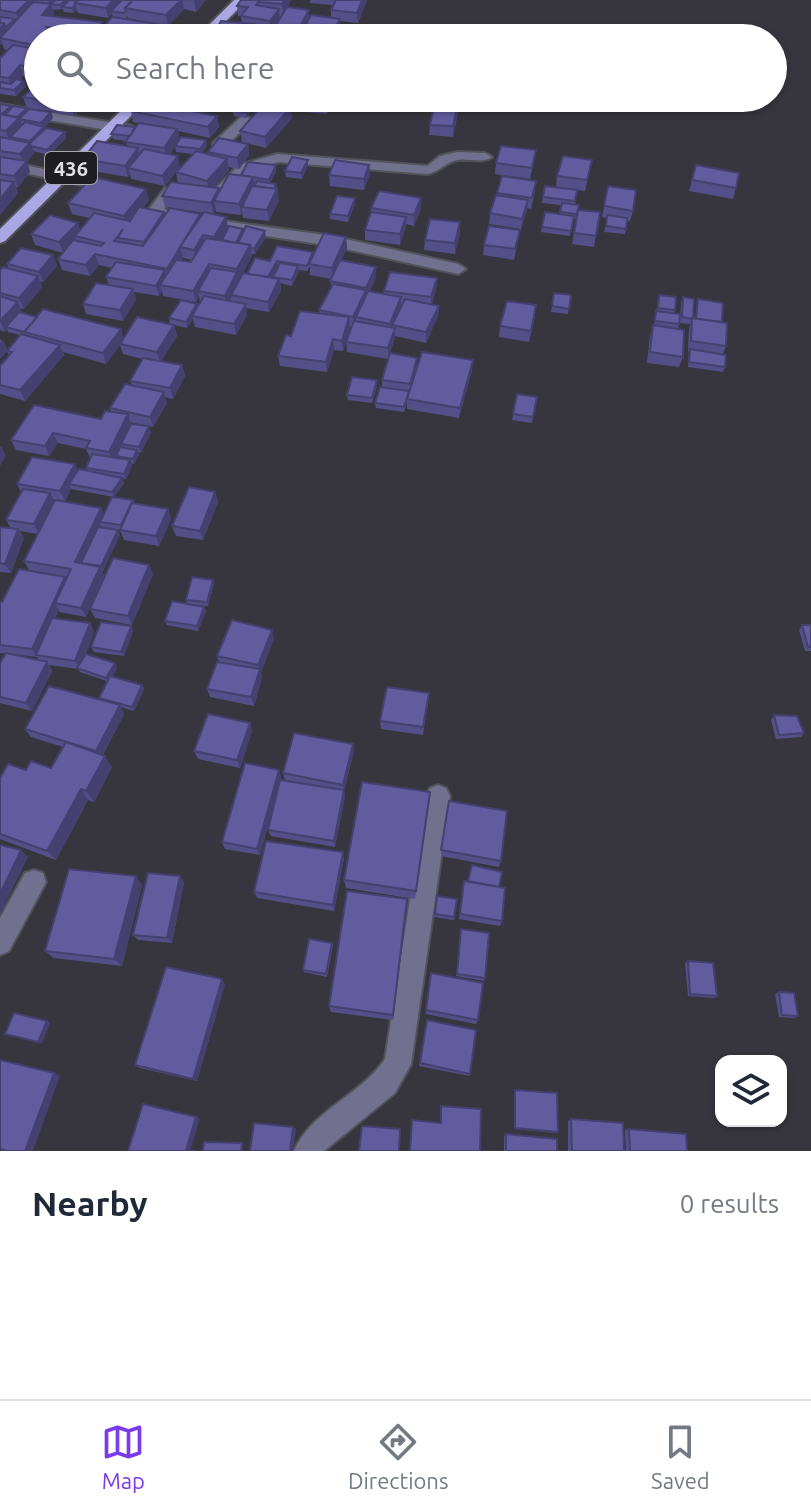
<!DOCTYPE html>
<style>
:root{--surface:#fff;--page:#f2f2f3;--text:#1f2937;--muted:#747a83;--line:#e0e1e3;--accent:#7c3aed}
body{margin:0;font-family:Ubuntu,sans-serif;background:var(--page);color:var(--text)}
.controls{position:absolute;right:24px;bottom:24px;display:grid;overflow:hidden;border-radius:16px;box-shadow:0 2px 6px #0004}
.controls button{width:72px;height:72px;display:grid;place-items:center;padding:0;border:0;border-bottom:2px solid var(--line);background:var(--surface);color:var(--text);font:40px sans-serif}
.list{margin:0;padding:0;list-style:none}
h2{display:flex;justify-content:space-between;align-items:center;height:104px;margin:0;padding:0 32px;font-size:34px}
h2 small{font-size:26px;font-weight:400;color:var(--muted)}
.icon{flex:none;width:44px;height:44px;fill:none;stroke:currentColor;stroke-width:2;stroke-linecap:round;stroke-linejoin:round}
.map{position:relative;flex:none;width:811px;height:1151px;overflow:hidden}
.search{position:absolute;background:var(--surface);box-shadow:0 2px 6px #0004;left:24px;right:24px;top:24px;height:88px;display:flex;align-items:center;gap:20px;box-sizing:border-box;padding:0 28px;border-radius:44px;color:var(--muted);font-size:30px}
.sheet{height:248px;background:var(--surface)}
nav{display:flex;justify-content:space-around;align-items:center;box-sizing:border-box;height:112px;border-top:2px solid var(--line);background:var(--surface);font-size:22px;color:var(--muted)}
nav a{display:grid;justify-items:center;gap:4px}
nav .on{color:var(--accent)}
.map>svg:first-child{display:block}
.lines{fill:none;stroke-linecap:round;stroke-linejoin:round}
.minor-casing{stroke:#525259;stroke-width:4}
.major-casing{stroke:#525259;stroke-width:4}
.minor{fill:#71708e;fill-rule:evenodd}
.major{fill:#aaa7e4;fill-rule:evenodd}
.wall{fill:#544f88;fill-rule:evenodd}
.shaded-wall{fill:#45406f}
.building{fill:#625c9e;stroke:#45406f;stroke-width:2}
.labels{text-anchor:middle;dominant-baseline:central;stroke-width:8;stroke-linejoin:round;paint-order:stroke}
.shield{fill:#1e1e22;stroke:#a7a7ac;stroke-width:2}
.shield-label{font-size:20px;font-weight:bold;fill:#e2e2e7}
</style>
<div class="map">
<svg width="811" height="1151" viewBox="0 0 811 1151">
<rect width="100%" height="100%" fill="#37363e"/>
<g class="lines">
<defs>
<g id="minor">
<path d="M132 25 202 34 208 38H173L128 32V26Z"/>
<path d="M91 98H119L142 105 135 109Z"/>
<path d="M502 98H546L571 104 564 108 509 102Z"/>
<path d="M0 104 132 126 139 130 132 134 0 112Z"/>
<path d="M242 116 254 119 223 149H213V143Z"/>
<path d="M457 152 485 153 492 157C482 164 470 158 458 160 445 162 440 172 427 174L278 162 249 171 224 195 219 196 212 192 239 165 277 154 427 166 440 156Z"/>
<path d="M0 160 112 183 119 187 112 191 0 168Z"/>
<path d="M184 187 189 188V194L174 195 164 209 183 216V222L155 218 149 209 165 188Z"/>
<path d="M210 219 332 236 458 264 466 269 458 274 332 246 205 227V221Z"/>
<path d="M438 785 446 788 450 796 411 1064 395 1093 324 1151H294C311 1111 361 1095 385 1059L426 796 430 788Z"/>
<path d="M34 870 43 873 46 882 9 951 0 955V918L25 873Z"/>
</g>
<g id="major">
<path d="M234 0H247L209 38H196Z"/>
<path d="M134 98H149L5 241 0 243V229Z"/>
</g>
</defs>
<use href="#minor" class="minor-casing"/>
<use href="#major" class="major-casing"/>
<use href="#minor" class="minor"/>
<use href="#major" class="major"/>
</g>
<g class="wall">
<path d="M0 0 68 1 206 0 196 12 184 9 168 26 128 18 127 16 125 19 113 17 112 14 108 18 78 13 77 10 73 13 64 12 63 9 53 10 54 14 53 16 103 27 157 24 160 35 157 38H101V37V38H38V78L23 76 20 80 26 86 16 96 0 94V58L8 50 4 49 2 43 0 45Z"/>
<path d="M241 0H291L287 7 309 10V18H331V10L333 5 310 3V0H367L358 23 340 21V29L336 38H305L304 30 300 38H263L277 34V23L271 31 255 29 254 32 262 33V38H217L221 32H218V27L242 23 241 16H238L237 6Z"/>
<path d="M23 97 87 101 74 116 27 108Z"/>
<path d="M188 98H366L363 105 334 101V100L327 114 306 112V105L296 104 295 101 292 107 286 106 292 118 266 148 242 142 240 131 259 110 252 109 246 118 234 116 233 111 236 107 219 104 218 100 216 102Z"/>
<path d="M461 98 453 137 429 135 430 125Z"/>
<path d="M0 104 11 106V108H27V110L51 112 53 118 45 127V129L65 132 66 138 49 155 33 151 34 153 27 162 30 172 18 187H16L18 193 0 215Z"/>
<path d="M131 111 217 116 219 127 210 138 178 131 179 139 207 145 202 153 208 154V152L248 144 249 155 239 169 228 167 229 170 213 188 219 192 241 175 276 171 270 183 276 184 279 200 269 221 243 218 242 212 241 215 216 212V209L213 214 165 207 162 196 178 183 176 172 165 186 131 179 130 174 128 177 86 170 83 159 127 146 126 141 113 139 111 134 143 124 133 122ZM175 146 176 152 193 154 180 167 170 154Z"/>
<path d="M536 150 530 179 495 174 496 163Z"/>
<path d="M592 160 585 191 556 187 557 176Z"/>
<path d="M308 165 302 179 286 177 285 171Z"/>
<path d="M369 165 370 175 364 190 330 186 329 175Z"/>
<path d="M696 165 736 188 733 199 689 191Z"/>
<path d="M502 176 535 191 531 209 527 208 521 229 489 224 490 213 497 195Z"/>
<path d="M545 186 577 190 575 205H579L576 219H573L570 236 541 232 545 212 560 214 561 205 542 203Z"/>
<path d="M608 186 633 211 630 221H627L625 234 604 232 607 218 602 217Z"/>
<path d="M149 200 143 208 164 212 165 215 200 214V217H226L228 228 243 233 266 237 255 254H252V256L238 280V282L247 274 270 261 313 252V256L346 237 347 248 341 260 376 267V277L370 291 384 294V291L437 278 436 289 432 304 439 306 438 316 426 343 395 336 390 353 417 368 473 360 472 370 459 418 407 409V402L404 412 376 408 375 403 382 387V380L388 359 347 352 346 342 352 327H350L343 351 334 350 327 372 280 366 278 356 291 336 320 314 319 310 331 288V279L310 275V266L307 271 298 270 292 286 280 283 281 290 269 312 246 308 247 315 236 335 195 327 193 319 187 328 170 324 169 318 198 306 200 302 199 296 196 302 163 296 162 291 159 296 134 292 136 300 123 321 86 314 83 304 109 285 106 277 112 268 99 265 90 276 62 270 58 259 63 253 35 245 31 234 78 223 80 230 89 218 72 214 68 203ZM183 257V258L192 260 191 262 181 261Z"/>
<path d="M355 204 348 222 330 219V214Z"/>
<path d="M371 208 421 209 414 226 406 224 400 245 365 240V230L371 213Z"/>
<path d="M578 210 600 212 594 247 572 244Z"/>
<path d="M520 230 514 260 483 255 484 245Z"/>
<path d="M460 233 455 254 424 250 425 240Z"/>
<path d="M53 255 57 266 43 282 40 281 42 287 24 309 20 308 22 313 124 338 174 325 177 336 161 361 182 365 185 376 173 399 165 397 167 403 153 427 130 422 131 424 151 432 141 453 138 452 139 455 134 464 131 463 132 466 126 479 122 478 124 483 114 497 71 489 65 501 53 499 54 502 103 514 133 500 134 504 168 509 171 519 159 546 124 540 120 530 102 527 101 526 100 527 120 535 103 571H102L104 576 86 617 60 612 59 610 55 618 90 623 94 632 86 654 115 663 117 668 112 677 142 685 144 689 134 711 121 707 124 714 103 755 112 767 94 802 88 800 56 860 0 839V778L26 770 51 768 63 747 31 737 25 729 100 700 99 698 107 681 80 672 78 669 49 665 52 671 32 711 0 703V663L5 653H0V602L66 579 67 577 29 570 24 561 38 534 20 531 24 538 11 573 0 572V527L11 528 6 520 21 492 17 484 75 464 78 471H87L86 468 90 458 86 449 58 443 49 456 16 450 11 440 101 419 111 412 110 408 132 385 130 381 143 359 123 354 120 345 106 364 63 352 64 355 25 401 0 394V366L9 356 7 351 0 359V339L8 350 20 335 8 332 7 329 5 332 0 330V270L9 269 7 264ZM12 654 37 657 39 660Z"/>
<path d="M554 293 571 295 568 314 551 312Z"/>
<path d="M659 295 675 310 674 313 679 324 678 329 683 357 679 367 647 363 650 336 654 325Z"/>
<path d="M683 297 693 318 695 319 698 299 722 322 726 346 723 354 725 367 723 372 688 367 689 352 688 351 689 329 691 324 680 323 681 303Z"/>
<path d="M535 316 529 342 499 337 500 326Z"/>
<path d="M377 386 372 403 348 400 347 395Z"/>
<path d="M517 394 537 397 532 423 512 420Z"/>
<path d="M215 492 218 502 203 540 176 536 172 526Z"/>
<path d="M153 574 132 625 95 618 90 609Z"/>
<path d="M214 584 208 606 196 605 204 607 206 611 198 631 167 625 165 621 187 604 186 600Z"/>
<path d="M802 625H811V651H805L799 630Z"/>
<path d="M131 626 133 631 124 656 94 652 91 647Z"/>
<path d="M274 639 261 672 262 678 254 706 210 697 207 689 219 662 217 656Z"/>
<path d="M428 701 423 735 381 729 380 721Z"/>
<path d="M774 715 804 733 801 737 776 739 771 720Z"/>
<path d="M250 723 252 731 240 768 198 759 194 751Z"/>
<path d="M354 751 344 791 345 797 335 847 271 836 268 830 285 780 283 773Z"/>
<path d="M281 777 260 855 225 849 222 842Z"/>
<path d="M449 801 501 861 499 867 441 856Z"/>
<path d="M429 802 415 899 346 888 344 880Z"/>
<path d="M344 858 334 911 257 898 254 892Z"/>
<path d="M464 881 499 887 502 921 500 926 459 919Z"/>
<path d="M184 882 172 943 138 940 133 935Z"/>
<path d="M142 885 122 966 54 958 45 951Z"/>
<path d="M437 896 457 899 454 920 434 917Z"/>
<path d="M407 907 393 1020 331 1012 329 1006Z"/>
<path d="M461 929 485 978 484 981 456 976Z"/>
<path d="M332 943 333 945 327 977 304 972 303 970Z"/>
<path d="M688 961 717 996 714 998 688 996 685 963Z"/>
<path d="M431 973 478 1020 476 1024 426 1014Z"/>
<path d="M225 984 197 1081 140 1068 135 1065Z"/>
<path d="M779 992 798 1016 794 1018 779 1017 775 994Z"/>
<path d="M427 1020 470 1074 469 1076 419 1066Z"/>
<path d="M515 1090 558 1132 556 1133 514 1129V1091Z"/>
<path d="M571 1119 624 1151H568V1121Z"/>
<path d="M629 1129 687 1151H626L625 1130Z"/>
<path d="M506 1134 557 1151H504V1136Z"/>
</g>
<g class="shaded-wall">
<path d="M30 0 33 10 20 23 16 13Z"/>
<path d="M52 0H58L51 5 54 14 45 25 42 15Z"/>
<path d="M113 0H124L111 11 112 14 108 18 106 8Z"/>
<path d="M181 0H182L184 9 168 26 166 15Z"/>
<path d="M195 0H206L196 12 194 1Z"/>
<path d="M284 0H291L283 15 282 4Z"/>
<path d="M362 0H367L358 23 357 13Z"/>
<path d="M75 5 77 10 73 13 72 8Z"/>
<path d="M279 9 280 19 271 31 270 21Z"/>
<path d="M309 10V20L300 38 299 28Z"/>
<path d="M340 19V29L336 38H334L333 31Z"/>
<path d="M102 22 104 31H100L101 37 96 38 94 32Z"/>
<path d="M4 23 9 37 0 38 2 43 0 45V28Z"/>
<path d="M157 24 160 35 157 38H145Z"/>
<path d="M55 30 57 38H47Z"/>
<path d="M20 65 23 76 12 88 9 78Z"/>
<path d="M24 81 26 86 16 96 14 90Z"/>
<path d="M77 98H86L87 101 74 116 71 105Z"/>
<path d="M291 98H297H295L292 107Z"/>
<path d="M332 98H334V100L327 114V109Z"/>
<path d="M459 98H461L453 137V126Z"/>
<path d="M251 103 252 109 246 118V113Z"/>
<path d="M291 107 292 118 266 148 265 137Z"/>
<path d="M27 108 28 114 20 119 23 128 10 137 11 140 10 142 6 131Z"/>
<path d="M51 112 53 118 45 127 46 132 32 147 34 153 27 162 30 172 18 187 14 176 24 165 20 154 30 141 43 128 41 123Z"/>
<path d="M217 116 219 127 210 138 208 127Z"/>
<path d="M177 129 180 140 167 159 164 148Z"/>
<path d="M65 132 66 138 49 155 47 150Z"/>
<path d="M206 140 207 145 201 155 200 149Z"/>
<path d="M248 144 249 155 239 169 237 158Z"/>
<path d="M138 148 140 159 128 168 130 174 128 177 125 166Z"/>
<path d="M178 156 180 167 165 186 162 176Z"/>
<path d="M227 159 229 170 209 192 207 181Z"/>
<path d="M308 160V165L302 179 301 173Z"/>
<path d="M276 165V171L269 186V180Z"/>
<path d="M369 165 370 175 364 190V179Z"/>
<path d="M253 177 255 188 242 207V212L241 215 239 204Z"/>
<path d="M14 182 18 193 0 215V199Z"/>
<path d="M219 188 221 199 214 201 216 209 213 214 211 203Z"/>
<path d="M146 189 149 200 127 227 124 216Z"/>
<path d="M277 189 279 200 269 221 267 210Z"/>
<path d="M355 198V204L348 222V216Z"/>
<path d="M421 198V209L414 226V215Z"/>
<path d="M528 200 527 211 521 229 522 219Z"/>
<path d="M164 212 167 222 147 253 144 242Z"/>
<path d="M200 214 202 225 180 247 183 257 170 279 167 269Z"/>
<path d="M226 217 228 228 216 248 214 237Z"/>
<path d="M406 217V227L400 245V234Z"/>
<path d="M460 222V233L455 254V243Z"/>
<path d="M78 223 81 234 75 236 76 239 63 253 59 242Z"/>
<path d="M265 231 266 237 255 254 254 249Z"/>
<path d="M203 235 206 246 196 261 194 250Z"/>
<path d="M346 237 347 248 333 279 332 268Z"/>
<path d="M250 245 252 256 239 280 237 269Z"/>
<path d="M95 254 99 265 90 276 86 265Z"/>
<path d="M53 255 57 266 43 282 39 272Z"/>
<path d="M277 261 278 266 268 285V279Z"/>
<path d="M209 264 211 275 198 291 199 296 196 302 193 291Z"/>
<path d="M298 266 299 272 292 286V280Z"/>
<path d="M376 267V277L367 299 366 288Z"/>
<path d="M165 270 168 281 160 285 162 291 159 296 156 286Z"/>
<path d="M237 272 239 283 227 306 225 296Z"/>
<path d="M38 276 42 287 24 309 19 298Z"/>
<path d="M437 278 436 289 431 308V297Z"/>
<path d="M279 279 281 290 269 312 268 302Z"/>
<path d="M133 289 136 300 123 321 120 310Z"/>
<path d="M366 290V301L356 317V322L354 327 353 317Z"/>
<path d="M401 297V308L392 325 390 334V324Z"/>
<path d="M18 302 22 312 6 327 7 329 5 332 0 321Z"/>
<path d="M197 304 199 309 192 316 193 319 187 328 186 322Z"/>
<path d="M246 304 247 315 236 335 234 324Z"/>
<path d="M439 306 438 316 426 343V332Z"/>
<path d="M349 317 350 328 343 351 342 341Z"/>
<path d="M174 325 177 336 160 362 157 352Z"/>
<path d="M395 328V338L388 359V348Z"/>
<path d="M121 329 124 340 120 344V345L106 364 103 353Z"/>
<path d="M333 339 334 350 327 372 326 362Z"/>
<path d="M3 340 8 350 0 359V343Z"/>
<path d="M60 345 64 355 25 401 20 390Z"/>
<path d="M417 358V368L410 394V384Z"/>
<path d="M473 360 472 370 459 418 460 408Z"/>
<path d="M182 365 185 376 173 399 170 388Z"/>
<path d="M164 392 167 403 153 427 150 417Z"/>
<path d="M128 414 131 425 113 462 109 452Z"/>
<path d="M149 426 151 432 141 453 139 447Z"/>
<path d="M53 433 58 443 49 456 45 446Z"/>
<path d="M1 446 6 456 0 466V447Z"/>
<path d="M137 450 139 455 134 464 133 459Z"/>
<path d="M130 460 132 466 126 479 124 474Z"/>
<path d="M75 464 79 474 69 484 71 489 65 501 60 491Z"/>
<path d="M122 478 124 483 114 497 112 492Z"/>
<path d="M215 492 218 502 203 540 200 531Z"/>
<path d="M50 493 55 503 39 534 34 524Z"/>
<path d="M101 508 105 518 100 522 101 526 84 563 75 562Z"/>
<path d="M168 509 171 519 159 546 156 536Z"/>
<path d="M18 529 24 538 11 573 5 564Z"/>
<path d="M118 530 120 535 103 571 101 566Z"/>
<path d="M149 565 153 574 132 625 128 616Z"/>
<path d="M100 567 104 576 86 617 81 608Z"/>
<path d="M65 577 70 586 55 603 59 610 38 656 36 655 32 649Z"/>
<path d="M213 580 214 584 208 606 207 602Z"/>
<path d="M204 607 206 611 198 631 197 626Z"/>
<path d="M90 623 94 632 80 669 75 661Z"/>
<path d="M131 626 133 631 124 656 121 652Z"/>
<path d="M272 630 274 639 261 672 262 678 254 706 251 697 260 671 258 665Z"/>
<path d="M47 662 52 671 32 711 26 703Z"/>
<path d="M115 663 117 668 109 682 106 678Z"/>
<path d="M142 685 144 689 134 711 132 707Z"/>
<path d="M120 705 124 714 101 758 96 751Z"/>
<path d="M250 723 252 731 240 768 237 760Z"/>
<path d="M353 744 354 751 344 791 345 797 335 847 334 841 344 791 343 785Z"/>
<path d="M105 756 112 767 94 802 86 791Z"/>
<path d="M279 770 281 777 260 855 257 849Z"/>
<path d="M81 789 88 800 56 860 47 851Z"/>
<path d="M21 850 28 857 0 915V894Z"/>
<path d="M343 852 344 858 334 911 333 905Z"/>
<path d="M136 876 142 885 122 966 114 959Z"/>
<path d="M180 876 184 882 172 943 167 938Z"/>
<path d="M407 899V907L393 1020V1015Z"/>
<path d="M222 979 225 984 197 1081 193 1079Z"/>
<path d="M47 1021 50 1023 42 1044 38 1042Z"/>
<path d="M54 1073 60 1076 33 1151H25Z"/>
<path d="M196 1117 200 1119 190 1151 186 1150Z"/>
<path d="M293 1127 296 1129 293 1151H290Z"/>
</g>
<g class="building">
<path d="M0 0H29L16 13 0 10Z"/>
<path d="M30 0H52L49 3 30 2Z"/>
<path d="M56 0H66L60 5 50 4Z"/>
<path d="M69 0 77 1 75 3V5L72 8 62 7Z"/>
<path d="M78 0H113L106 8 75 3Z"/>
<path d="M122 0H133L125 8 126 11 123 13 111 11Z"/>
<path d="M133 0H181L166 15 125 8Z"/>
<path d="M241 0H284L282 4 258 2 256 5 279 9 270 21 241 16 248 7 237 6Z"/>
<path d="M336 0H362L357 13 331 10Z"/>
<path d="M33 2 51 4 42 15 102 22 94 32 45 27 55 30 47 38H38V46L0 38Z"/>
<path d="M287 7 309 10 299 28 276 25Z"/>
<path d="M311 15 340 19 333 31 304 28Z"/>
<path d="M0 17 15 19 6 27 4 23H0Z"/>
<path d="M112 17 157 24 145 38 100 31Z"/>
<path d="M221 21 254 24 251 31 218 27Z"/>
<path d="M223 29 262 33 259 38H217Z"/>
<path d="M266 33 294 35 293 38H263Z"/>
<path d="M13 45 38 49V68L20 65 9 78 0 77V58Z"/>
<path d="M16 79 24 81 14 90 0 88V82L11 84Z"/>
<path d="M38 82V98H77L71 105 23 97Z"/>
<path d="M218 98H240L238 102Z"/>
<path d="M243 98H262L258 104 251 103 246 113 233 111Z"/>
<path d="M295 98H332L327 109 306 106 309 100Z"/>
<path d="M436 98H459L453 126 430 125Z"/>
<path d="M140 101 217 116 208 127 131 111Z"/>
<path d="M266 101 291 107 265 137 240 131Z"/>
<path d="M0 104 11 106 2 114H0Z"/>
<path d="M13 106 27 108 18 117 5 115Z"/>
<path d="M29 109 51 112 41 123 19 119Z"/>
<path d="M0 114 19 118 6 131 0 130Z"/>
<path d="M25 122 44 127 30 141 10 137Z"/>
<path d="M139 123 177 129 164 148 125 142Z"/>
<path d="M117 125 135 127 130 136 111 134Z"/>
<path d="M46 128 65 132 47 150 31 146 30 143Z"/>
<path d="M0 137 30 143 20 154 0 151Z"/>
<path d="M181 137 206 140 200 149 175 146Z"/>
<path d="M219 138 248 144 237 158 208 152Z"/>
<path d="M97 141 138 148 125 166 83 159Z"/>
<path d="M501 146 536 150 532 168 496 163Z"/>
<path d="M144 149 178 156 162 176 128 168Z"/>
<path d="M196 151 227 159 207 181 176 172Z"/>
<path d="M563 156 592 160 587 180 557 176Z"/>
<path d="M0 157 27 161 14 176 0 174Z"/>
<path d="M292 157 308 160 301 173 285 171Z"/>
<path d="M335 160 369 165 364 179 329 175Z"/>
<path d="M248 162 276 165 269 180 241 175Z"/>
<path d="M696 165 739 173 736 188 692 180Z"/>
<path d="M229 174 253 177 239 204 214 201Z"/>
<path d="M502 176 536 181 532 198 497 193Z"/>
<path d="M92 177 146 189 124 216 68 203Z"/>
<path d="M0 180 14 182 0 199Z"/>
<path d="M257 181 276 184 274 189 254 186Z"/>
<path d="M171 182 219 188 211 203 162 196Z"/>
<path d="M252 186 277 189 267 210 242 207Z"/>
<path d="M545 186 577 190 575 201 543 197Z"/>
<path d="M608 186 636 190 633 211 604 206Z"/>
<path d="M379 191 421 198 414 215 371 208Z"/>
<path d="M496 195 528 200 522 219 490 213Z"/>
<path d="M337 196 355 198 348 216 330 214Z"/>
<path d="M562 203 579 205 577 214 560 212Z"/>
<path d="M139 207 164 212 144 242 118 238 123 229 114 241 143 246 170 208 200 214 167 269 95 254 86 265 58 259 73 240 101 246 104 243 75 236 94 213 130 221Z"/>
<path d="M578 210 600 212 596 236 574 233Z"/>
<path d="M204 212 226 217 214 237 203 235 194 250 180 247Z"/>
<path d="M371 212 406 217 400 234 365 230Z"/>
<path d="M545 212 574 216 571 231 542 227Z"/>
<path d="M50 215 78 223 59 242 31 234Z"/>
<path d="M607 215 627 218 626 229 606 226Z"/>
<path d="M430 219 460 222 455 243 425 240Z"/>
<path d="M229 226 243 229 236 243 222 240Z"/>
<path d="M246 226 265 231 254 249 251 248 250 245 238 243Z"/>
<path d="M489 226 520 230 515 249 484 245Z"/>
<path d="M324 233 346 237 332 268 309 264Z"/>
<path d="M206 238 250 245 237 269 209 264 193 291 160 285 176 260 191 262Z"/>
<path d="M277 246 313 252 307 266 277 261 268 277 247 274 255 258 270 261Z"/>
<path d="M21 248 53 255 39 272 7 264Z"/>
<path d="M340 260 376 267 366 288 330 281Z"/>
<path d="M116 262 165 270 156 286 106 277Z"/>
<path d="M280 263 298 266 292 280 273 277Z"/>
<path d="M3 267 38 276 19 298 0 293V270Z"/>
<path d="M211 268 237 272 225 296 198 291Z"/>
<path d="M390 272 437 278 431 297 384 291Z"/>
<path d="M243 273 279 279 268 302 231 295Z"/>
<path d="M96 283 133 289 120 310 83 304Z"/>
<path d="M333 284 366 290 353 317 319 310Z"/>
<path d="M368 291 401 297 390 324 356 317Z"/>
<path d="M554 293 571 295 569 309 552 306Z"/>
<path d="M659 295 676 297 675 310 658 308Z"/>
<path d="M0 296 18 302 0 321Z"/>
<path d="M204 296 246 304 234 324 192 316Z"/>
<path d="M683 297 694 299 693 319 682 317Z"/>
<path d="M405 299 439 306 426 332 392 325Z"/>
<path d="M698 299 723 303 722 322 696 319Z"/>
<path d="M181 300 197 304 186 322 169 318Z"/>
<path d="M507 301 536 305 531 331 500 326Z"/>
<path d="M43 309 121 329 103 353 24 332Z"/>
<path d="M300 311 349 317 342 341 333 339 326 362 278 356 286 335 291 336Z"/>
<path d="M656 311 680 314 679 324 655 321Z"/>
<path d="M19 312 37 317 24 332 6 327Z"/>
<path d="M137 317 174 325 157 352 120 344Z"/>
<path d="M692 318 727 323 726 346 691 341Z"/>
<path d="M354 321 395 328 388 348 346 342Z"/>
<path d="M653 325 684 330 683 357 650 352Z"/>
<path d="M21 334 60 345 20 390 0 385V366L12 352 7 351Z"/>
<path d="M690 349 726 355 725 367 689 362Z"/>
<path d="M422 352 473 360 460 408 407 399Z"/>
<path d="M390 353 417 358 410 384 382 380Z"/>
<path d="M143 358 182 365 170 388 130 381Z"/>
<path d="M352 377 377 380 372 398 347 395Z"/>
<path d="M125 384 164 392 150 417 110 408Z"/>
<path d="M380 387 409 391 404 407 375 403Z"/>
<path d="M517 394 537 397 533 417 513 414Z"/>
<path d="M34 405 101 419 105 411 128 414 109 452 86 448 90 441 53 433 45 446 11 440Z"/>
<path d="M131 424 149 426 139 447 121 444Z"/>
<path d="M120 447 137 450 133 459 116 456Z"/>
<path d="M92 454 130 460 124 474 86 468Z"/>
<path d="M32 457 75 464 60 491 17 484Z"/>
<path d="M79 469 122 478 112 492 69 484Z"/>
<path d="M189 487 215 492 200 531 172 526Z"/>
<path d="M23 489 50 493 34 524 6 520Z"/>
<path d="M112 497 133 500 121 525 100 522Z"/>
<path d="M55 500 101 508 75 562 100 567 81 608 55 603 71 569 24 561Z"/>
<path d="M132 503 168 509 156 536 120 530Z"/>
<path d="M0 527 18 529 5 564 0 563Z"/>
<path d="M98 527 118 530 101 566 81 563Z"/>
<path d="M113 558 149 565 128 616 90 609Z"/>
<path d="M19 569 65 577 32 649 0 645V602H2Z"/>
<path d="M192 577 213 580 207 602 186 600Z"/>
<path d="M172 601 204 607 197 626 165 621Z"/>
<path d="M52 618 90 623 75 661 36 655Z"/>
<path d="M232 620 272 630 258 665 217 656Z"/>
<path d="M101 622 131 626 121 652 91 647Z"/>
<path d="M802 625H811V647H808Z"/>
<path d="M6 653 47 662 26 703 0 697V663Z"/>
<path d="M86 654 115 663 106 678 77 668Z"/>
<path d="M217 662 260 669 251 697 207 689Z"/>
<path d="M110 676 142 685 132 707 99 698Z"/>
<path d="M49 686 120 705 96 751 25 729Z"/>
<path d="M387 687 429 693 423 727 380 721Z"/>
<path d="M208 714 250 723 237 760 194 751Z"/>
<path d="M774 715 797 716 804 733 779 735Z"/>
<path d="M294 733 353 744 343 785 283 773Z"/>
<path d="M66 742 105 756 86 791 81 789 47 851 0 834V778L8 764 26 770 31 761 51 768Z"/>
<path d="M245 763 279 770 257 849 222 842Z"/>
<path d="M280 780 344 790 334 841 268 830Z"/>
<path d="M362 782 430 792 416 891 344 880Z"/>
<path d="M449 801 507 811 501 861 441 850Z"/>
<path d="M266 841 343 852 333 905 254 892Z"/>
<path d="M0 845 21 850 0 894Z"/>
<path d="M472 865 502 872 499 887 468 881Z"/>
<path d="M69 869 136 876 114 959 45 951Z"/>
<path d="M148 873 180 876 167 938 133 935Z"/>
<path d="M464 881 505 888 502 921 460 914Z"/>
<path d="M347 891 407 899 393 1015 329 1006Z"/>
<path d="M437 896 457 899 454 917 435 914Z"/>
<path d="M461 929 489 933 485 978 457 974Z"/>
<path d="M309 939 332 943 326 974 303 970Z"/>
<path d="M688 961 713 963 717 996 690 994Z"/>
<path d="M166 967 222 979 193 1079 135 1065Z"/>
<path d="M431 973 483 983 478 1020 426 1010Z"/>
<path d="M779 992 794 993 798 1016 782 1015Z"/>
<path d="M14 1013 47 1021 38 1042 5 1034Z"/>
<path d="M427 1020 476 1030 470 1074 420 1063Z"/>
<path d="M0 1060 54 1073 25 1151H7L0 1149Z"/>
<path d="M515 1090 557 1093 558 1132 515 1128Z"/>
<path d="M143 1104 196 1117 186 1150 195 1151H128Z"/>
<path d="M441 1106 481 1109 480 1151H410L412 1120 441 1123Z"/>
<path d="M571 1119 623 1123 624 1151H572Z"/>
<path d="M254 1123 293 1127 290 1151H250Z"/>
<path d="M362 1126 400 1129 399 1151H359Z"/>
<path d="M629 1129 686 1134 687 1151H630Z"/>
<path d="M506 1134 557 1139V1151H506Z"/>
<path d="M204 1142 242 1143 241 1151H203Z"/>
</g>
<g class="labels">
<rect class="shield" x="45" y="152" width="52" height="32" rx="6"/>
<g class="shield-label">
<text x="71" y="168">436</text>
</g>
</g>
</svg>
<div class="controls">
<button><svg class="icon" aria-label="layers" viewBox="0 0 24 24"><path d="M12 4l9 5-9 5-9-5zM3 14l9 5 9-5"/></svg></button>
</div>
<div class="search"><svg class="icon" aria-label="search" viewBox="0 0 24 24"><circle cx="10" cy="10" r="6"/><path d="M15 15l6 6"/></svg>Search here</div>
</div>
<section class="sheet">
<h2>Nearby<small>0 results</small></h2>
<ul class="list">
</ul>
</section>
<nav>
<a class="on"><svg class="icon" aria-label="map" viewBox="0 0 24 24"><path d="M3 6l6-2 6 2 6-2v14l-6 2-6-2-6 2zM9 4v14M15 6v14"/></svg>Map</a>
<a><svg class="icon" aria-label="directions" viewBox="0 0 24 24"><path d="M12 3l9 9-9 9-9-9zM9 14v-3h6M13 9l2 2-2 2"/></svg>Directions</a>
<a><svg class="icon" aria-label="saved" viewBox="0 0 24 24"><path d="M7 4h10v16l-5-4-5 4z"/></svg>Saved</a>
</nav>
